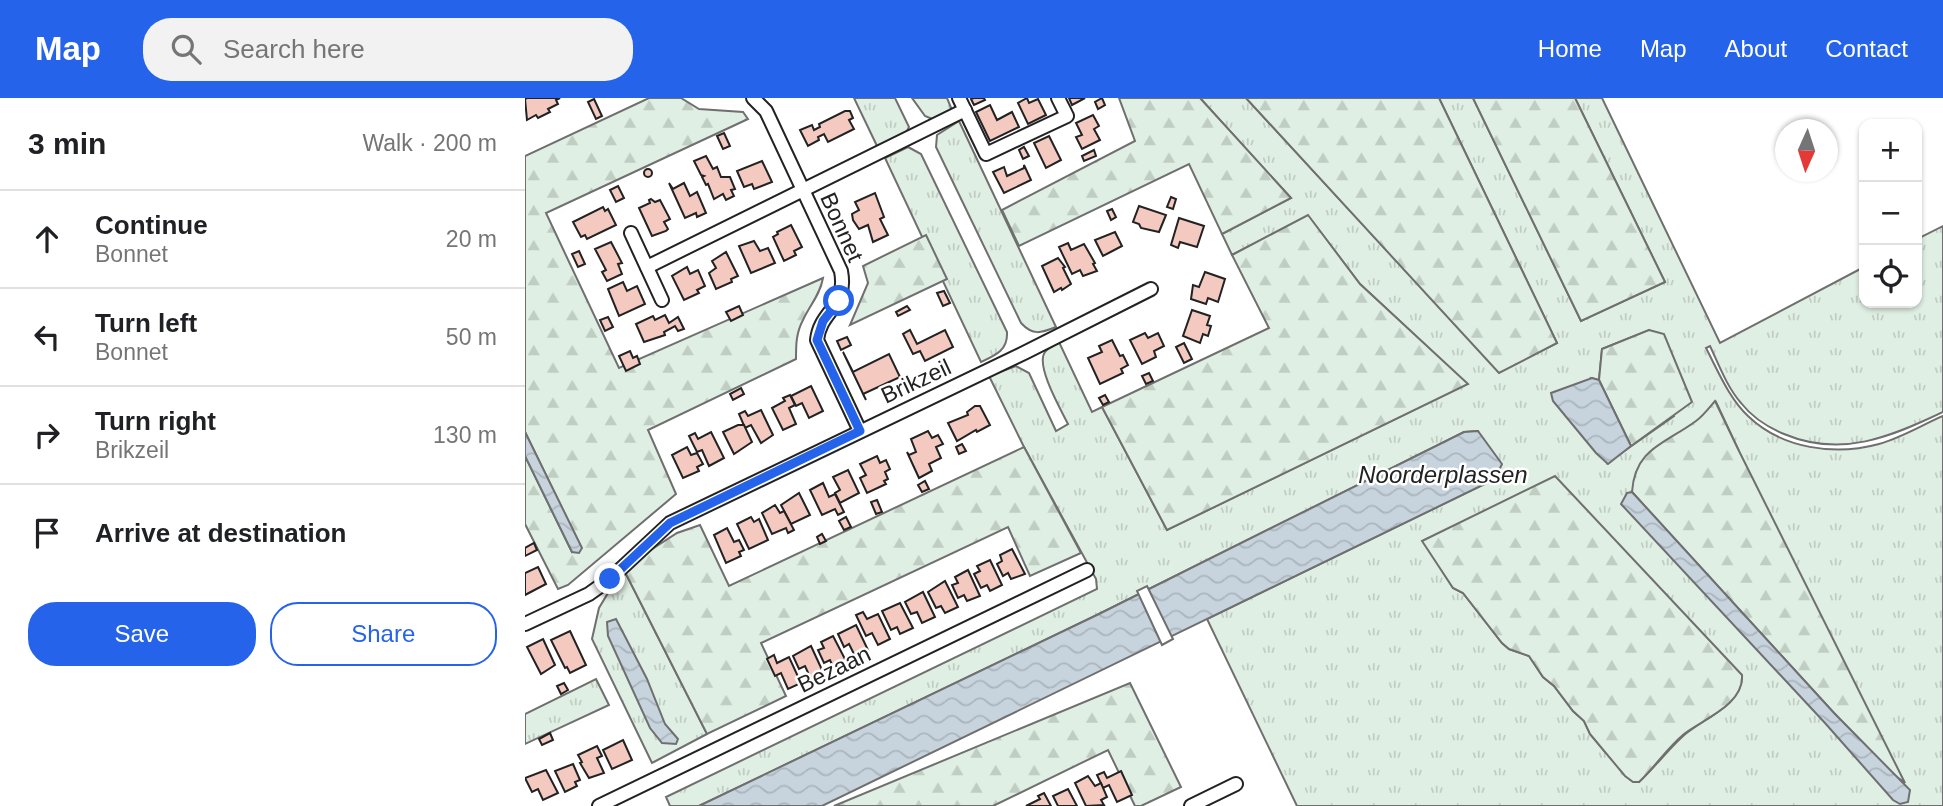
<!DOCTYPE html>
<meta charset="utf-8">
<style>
:root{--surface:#fff;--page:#f2f2f2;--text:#202124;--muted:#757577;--line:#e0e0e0;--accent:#2563eb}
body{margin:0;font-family:Arial,sans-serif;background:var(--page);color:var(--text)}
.controls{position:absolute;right:21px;top:21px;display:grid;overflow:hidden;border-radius:14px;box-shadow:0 2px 5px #0004}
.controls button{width:63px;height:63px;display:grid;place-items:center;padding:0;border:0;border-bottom:2px solid var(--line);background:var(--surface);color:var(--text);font:35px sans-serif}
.compass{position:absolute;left:1250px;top:21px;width:63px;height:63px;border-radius:50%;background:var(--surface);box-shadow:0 2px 5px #0004;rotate:183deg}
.stop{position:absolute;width:21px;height:21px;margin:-16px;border:5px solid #2563eb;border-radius:50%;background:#fff}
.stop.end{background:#2563eb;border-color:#fff;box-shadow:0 2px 7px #0008}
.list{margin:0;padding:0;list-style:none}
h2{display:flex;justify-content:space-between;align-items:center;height:91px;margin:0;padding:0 28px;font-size:30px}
h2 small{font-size:23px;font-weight:400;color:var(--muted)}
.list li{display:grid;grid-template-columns:46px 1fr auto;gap:21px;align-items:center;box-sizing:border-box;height:98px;padding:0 28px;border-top:2px solid var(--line)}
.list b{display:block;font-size:26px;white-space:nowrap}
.list p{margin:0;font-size:23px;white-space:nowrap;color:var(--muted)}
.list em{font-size:23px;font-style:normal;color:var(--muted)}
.actions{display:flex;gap:14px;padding:21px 28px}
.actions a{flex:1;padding:16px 0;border:2px solid var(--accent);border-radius:28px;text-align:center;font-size:24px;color:var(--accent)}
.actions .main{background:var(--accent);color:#fff}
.icon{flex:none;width:38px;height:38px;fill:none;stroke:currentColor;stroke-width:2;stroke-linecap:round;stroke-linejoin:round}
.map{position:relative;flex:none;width:1418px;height:708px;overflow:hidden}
header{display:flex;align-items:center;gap:42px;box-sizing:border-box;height:98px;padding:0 35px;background:var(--accent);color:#fff}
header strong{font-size:33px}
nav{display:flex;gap:38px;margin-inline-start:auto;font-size:24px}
.search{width:490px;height:63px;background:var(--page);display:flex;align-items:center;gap:18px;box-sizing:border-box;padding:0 24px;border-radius:28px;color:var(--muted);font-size:26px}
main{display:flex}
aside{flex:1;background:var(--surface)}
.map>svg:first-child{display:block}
.grass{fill:url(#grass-tufts);stroke:#6f6f6f;stroke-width:2;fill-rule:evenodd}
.forest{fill:url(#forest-firs);stroke:#6f6f6f;stroke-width:2}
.water{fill:url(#water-waves);stroke:#6f6f6f;stroke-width:2}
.pier{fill:#fff;stroke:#6f6f6f;stroke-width:2}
.building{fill:#f3c9c0;stroke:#222;stroke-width:2}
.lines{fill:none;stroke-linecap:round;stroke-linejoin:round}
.minor-casing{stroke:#222;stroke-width:16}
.minor{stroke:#fff;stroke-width:12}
.route{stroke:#2563eb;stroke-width:9}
.labels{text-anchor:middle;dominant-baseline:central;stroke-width:5;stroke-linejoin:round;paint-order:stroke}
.street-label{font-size:23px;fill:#222;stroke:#fff}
.water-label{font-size:24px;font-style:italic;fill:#222;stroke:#fff}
</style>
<header>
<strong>Map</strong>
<div class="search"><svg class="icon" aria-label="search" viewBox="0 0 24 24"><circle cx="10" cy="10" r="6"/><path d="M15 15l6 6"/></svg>Search here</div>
<nav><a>Home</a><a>Map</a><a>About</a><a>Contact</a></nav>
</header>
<main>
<aside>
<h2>3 min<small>Walk · 200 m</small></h2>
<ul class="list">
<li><svg class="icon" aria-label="ahead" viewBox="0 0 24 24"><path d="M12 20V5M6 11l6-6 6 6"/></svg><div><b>Continue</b><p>Bonnet</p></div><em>20 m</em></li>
<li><svg class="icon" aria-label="left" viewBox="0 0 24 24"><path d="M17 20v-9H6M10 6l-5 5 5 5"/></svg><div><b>Turn left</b><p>Bonnet</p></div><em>50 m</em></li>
<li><svg class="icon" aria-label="right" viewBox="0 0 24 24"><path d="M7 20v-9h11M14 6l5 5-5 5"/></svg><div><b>Turn right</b><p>Brikzeil</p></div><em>130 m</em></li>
<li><svg class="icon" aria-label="arrive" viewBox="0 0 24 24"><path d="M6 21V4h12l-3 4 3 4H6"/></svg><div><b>Arrive at destination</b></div></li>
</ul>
<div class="actions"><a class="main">Save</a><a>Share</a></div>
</aside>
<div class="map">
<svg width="1418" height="708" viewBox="0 0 1418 708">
<defs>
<pattern id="grass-tufts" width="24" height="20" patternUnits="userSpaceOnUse" patternTransform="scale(1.75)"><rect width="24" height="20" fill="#e0efe3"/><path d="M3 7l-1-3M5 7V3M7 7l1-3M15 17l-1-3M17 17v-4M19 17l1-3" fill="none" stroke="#c0cdc2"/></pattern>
<pattern id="forest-firs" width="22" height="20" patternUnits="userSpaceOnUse" patternTransform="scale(1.75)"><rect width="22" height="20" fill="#e0efe3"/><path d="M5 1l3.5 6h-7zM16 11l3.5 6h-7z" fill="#c0cdc2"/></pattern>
<pattern id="water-waves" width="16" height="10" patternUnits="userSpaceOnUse" patternTransform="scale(1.75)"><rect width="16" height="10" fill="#c7d3dd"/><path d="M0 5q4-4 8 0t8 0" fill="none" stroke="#abb5bd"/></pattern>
</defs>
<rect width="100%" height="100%" fill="#fff"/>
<g class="grass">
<path d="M329 0H370L384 29 381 35 353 50Z"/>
<path d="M387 0H422L427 12 407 21 400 18Z"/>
<path d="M675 0H721L974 274 1032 245 914 0H948L1056 223 1140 184 1050 0H1077L1195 245 1339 169V205H1392V141L1418 128V314C1366 339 1316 360 1259 336 1242 329 1227 319 1216 305 1202 289 1194 267 1185 248L1181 250C1193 273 1204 300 1223 318 1257 351 1310 358 1354 346 1376 340 1397 327 1418 318V708H772L682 521 970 381 953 333 939 334 574 516 174 708H145L141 699 572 491 571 481 499 349 464 278 491 268 504 275 531 333 543 326C536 312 510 267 520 254 523 250 530 247 534 244L567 314 577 309 642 432 942 286 835 186 783 118 707 157 697 136 766 100ZM1124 232 1149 318 1082 365 1066 280 1074 282 1077 251ZM1191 304 1213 351 1130 350 1174 322ZM918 474 1217 577C1219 607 1173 623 1157 639 1142 653 1129 670 1114 684L1081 655 1065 636 1059 623 1048 613 1029 588 1018 579 1004 558 984 551 977 545 938 495 928 490Z"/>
<path d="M434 23 531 229C516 235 508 238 496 225L411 49 412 37Z"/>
<path d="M383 49 396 56 482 234C483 252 471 257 456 264L360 60Z"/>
<path d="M98 470 182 636 127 665 67 541 74 510Z"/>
<path d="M71 581 84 607 0 646V616Z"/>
</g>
<g class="forest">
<path d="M124 0H156L174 11 218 14 223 21 21 115 94 270 298 180C295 197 285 207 278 222 271 235 271 247 271 261L123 332 151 396 43 487 33 491 0 426V358L47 454 56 449 0 334V58Z"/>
<path d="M594 0H675L766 100 697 136 664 66 494 148 477 112 610 43Z"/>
<path d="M721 0H914L1032 245 974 275Z"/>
<path d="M948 0H1050L1140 184 1056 223Z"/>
<path d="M783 117 835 186 943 286 642 432 577 309 744 230 707 157Z"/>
<path d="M401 137 422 181 325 227 343 185 338 168Z"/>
<path d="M1124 232 1139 236 1167 304 1106 348 1074 282 1077 251Z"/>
<path d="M1190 303 1213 351 1380 685 1368 676 1309 615 1107 394C1110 350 1140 346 1171 323 1178 318 1184 310 1190 303Z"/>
<path d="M499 349 556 455 505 478 483 429 236 545 261 598 182 636 98 470 152 435 175 427 204 488Z"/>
<path d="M1030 378 1217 577C1219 607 1178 621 1159 636 1142 650 1130 669 1114 684H1108L1100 678 1065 636 1059 623 1048 613 1029 588 1018 579 1004 558 984 551 977 545 938 495 928 490 897 443Z"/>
<path d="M605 585 656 689 616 708H610L583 652 468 708H309Z"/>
</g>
<g class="water">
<path d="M1067 280 1074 282 1106 348 1083 366 1071 355 1028 303 1026 295Z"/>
<path d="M953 333 977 366 970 381 297 708H174L574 516 939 334Z"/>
<path d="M0 334 57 450 54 455 47 454 0 358Z"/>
<path d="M1107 394 1309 615 1385 692 1383 704 1375 706 1368 702 1300 625 1096 406 1102 395Z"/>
<path d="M91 521 122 581 140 626 153 641 151 646 137 645 125 630 83 538 82 524Z"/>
</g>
<path class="pier" d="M622 488 648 541 637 547 612 493Z"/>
<g class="building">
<path d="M2 0H35L31 2 33 6 23 11 25 14 13 20 11 17 2 22 0 1Z"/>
<path d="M449 0H459L460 2 449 7 446 1Z"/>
<path d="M502 0 504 5 513 1 521 17 503 26 493 5Z"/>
<path d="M544 0H560L547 7Z"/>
<path d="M577 0 580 7 573 11 570 4Z"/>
<path d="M69 1 77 18 71 21 63 4Z"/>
<path d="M465 7 472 22 487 14 494 29 465 43 451 14Z"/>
<path d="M320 13H325L328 20 324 22 329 31 303 44 299 36 293 39 294 42 283 48 275 32 287 27 289 32 295 29 294 26Z"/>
<path d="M568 17 574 28 569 31 575 42 557 51 551 39 557 37 551 25Z"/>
<path d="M199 35 205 48 198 51 192 38Z"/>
<path d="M524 38 536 62 521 70 509 45Z"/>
<path d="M499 49 504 58 498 61 494 52Z"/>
<path d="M569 52 571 58 559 63 557 58Z"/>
<path d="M181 58 188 71 192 69 196 79H205L210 91 206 92 209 98 201 102 198 96 189 101 183 86 181 87 177 79 179 78 176 77 169 63Z"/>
<path d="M237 63 247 84 229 91 227 86 219 89 212 73Z"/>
<path d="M499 67 506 82 479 95 468 74 479 69 482 78 499 70Z"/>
<circle cx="123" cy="75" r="4"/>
<path d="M144 85 148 91 159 85 165 98 172 94 181 115 172 119 171 115 160 120Z"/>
<path d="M93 88 99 100 91 104 85 92Z"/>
<path d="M350 95 359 119 355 121 363 137 348 144 343 127 334 131 328 122 327 116 334 112 330 104Z"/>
<path d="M646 99 651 101 648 111 642 109Z"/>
<path d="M126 101 130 104 135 102 145 121 139 124 143 131 141 133 127 138 114 110 125 105 124 102Z"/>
<path d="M614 108 641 117 634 134 616 130 614 126 608 124Z"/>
<path d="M78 109 80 113 83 111 91 127 62 141 60 137 56 139 48 124Z"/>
<path d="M587 111 591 119 586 122 582 113Z"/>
<path d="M654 120 679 128 672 149 655 144 653 150 646 147Z"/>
<path d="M266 127 277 149 269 153 271 157 259 163 248 139 253 136 252 134Z"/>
<path d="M590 134 597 148 578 158 570 142Z"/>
<path d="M229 143 235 153 243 150 250 165 226 175 214 148Z"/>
<path d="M86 144 97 165 93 166 97 176 82 183 77 174 81 172 70 151Z"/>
<path d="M543 145 546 152 559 146 570 165 568 166 572 173 558 178 555 172 547 176 534 149Z"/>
<path d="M54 153 60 166 53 169 47 156Z"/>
<path d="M201 154 213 178 206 181 207 184 191 191 184 175 191 170 187 163Z"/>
<path d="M533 160 540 169 538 170 546 186 537 192 536 190 529 194 517 168Z"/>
<path d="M162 169 165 176 173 172 180 188 172 192 174 195 159 202 147 178Z"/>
<path d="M680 174 700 181 693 204 683 200 681 206 666 201 668 187 674 189Z"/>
<path d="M98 184 102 193 112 188 120 206 94 218 83 191Z"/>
<path d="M419 193 425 205 418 208 412 195Z"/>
<path d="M214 208 218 217 206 223 201 214Z"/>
<path d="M382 208 385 212 373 218 371 214Z"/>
<path d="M667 212 685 218 682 227 686 228 683 238 678 236 675 245 658 238Z"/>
<path d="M140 217 144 225 153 219 159 231 153 233 150 228 139 234 140 237 119 244 111 226 128 218 130 222Z"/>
<path d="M83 219 88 229 80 233 75 222Z"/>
<path d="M385 232 392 246 420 232 428 249 400 263 395 253 388 256 378 236Z"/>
<path d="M620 235 623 240 633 235 639 248 629 253 631 259 617 266 605 242Z"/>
<path d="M322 239 326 247 316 252 312 243Z"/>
<path d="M587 242 595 258 598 257 603 267 596 271 598 275 575 286 563 260 577 254 574 248Z"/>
<path d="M659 245 667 261 659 265 651 249Z"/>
<path d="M105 253 108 260 112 258 115 266 101 273 94 258Z"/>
<path d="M318 254 328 274 364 256 375 279 338 296 341 302Z"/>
<path d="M624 275 628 283 621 286 617 278Z"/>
<path d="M286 288 298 313 284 320 277 305 271 308 266 298Z"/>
<path d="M216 290 219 296 208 302 205 296Z"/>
<path d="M265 297 270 307 264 310 271 326 258 332 247 310 260 303 258 300Z"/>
<path d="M580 297 584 304 578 307 574 300Z"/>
<path d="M450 308H455L465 327 452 334 451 332 432 343 423 325 443 317 442 314Z"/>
<path d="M236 312 248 337 236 345 226 327 220 330 214 316 220 313 223 318Z"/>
<path d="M213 327H219L227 344 209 356 198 334Z"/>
<path d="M403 333 407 340 413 337 418 346 411 349 416 360 404 366 407 373 394 380 382 354 384 357 391 354 386 341Z"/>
<path d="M186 334 199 360 184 368 177 352 172 354 164 338 170 335 173 341Z"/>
<path d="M437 346 441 353 434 356 431 349Z"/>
<path d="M162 349 166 357 172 355 178 366 172 369 174 373 158 380 147 357Z"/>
<path d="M352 358 355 365 361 362 365 371 360 374 363 381 359 383 361 386 342 395 335 380 341 377 335 366Z"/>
<path d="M323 372 334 395 315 405 310 395 315 392 308 379Z"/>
<path d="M400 383 404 391 397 394 393 387Z"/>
<path d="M298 385 304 399 310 396 319 414 313 417 310 411 297 417 285 392Z"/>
<path d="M274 395 285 417 266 426 256 407Z"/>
<path d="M352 402 357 414 351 416 346 404Z"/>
<path d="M250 407 255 415 259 413 269 432 263 435 261 430 247 436 237 415Z"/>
<path d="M226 419 229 424 234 421 243 442 224 451 212 426Z"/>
<path d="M321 419 326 429 319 432 314 423Z"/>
<path d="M202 430 209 444 214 442 219 452 214 454 216 458 201 465 189 437Z"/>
<path d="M297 436 301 443 295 446 292 439Z"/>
<path d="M9 445 12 452 0 458V450Z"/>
<path d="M487 451 500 476 486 481 483 475 478 478 472 466 477 463 475 457Z"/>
<path d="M465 462 477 487 465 493 462 487 456 490 449 476 455 473 452 468Z"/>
<path d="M13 469 21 486 0 497V475Z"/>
<path d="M443 472 455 498 442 503 439 497 433 500 427 487 433 485 430 479Z"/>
<path d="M420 483 433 509 420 515 416 508 411 510 403 494Z"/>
<path d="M398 494 410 519 397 525 392 514 386 516 380 504Z"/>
<path d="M375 505 388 530 375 536 372 529 366 532 357 513Z"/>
<path d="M338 514 342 521 353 516 365 541 353 547 347 535 341 538 331 517Z"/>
<path d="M331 527 343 552 330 558 324 546 319 549 313 536Z"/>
<path d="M45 533 61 567 45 575 42 569 40 570 26 542Z"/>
<path d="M308 538 321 563 308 569 305 562 299 565 293 552 299 550 296 544Z"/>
<path d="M18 541 30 567 16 576 2 549Z"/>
<path d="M286 548 298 574 285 579 280 568 274 571 268 558Z"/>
<path d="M249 557 252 565 264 559 276 585 263 591 256 575 250 578 242 561Z"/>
<path d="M39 585 43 592 36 596 32 588Z"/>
<path d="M25 635 28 642 17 647 14 641Z"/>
<path d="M98 642 107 662 87 671 78 652Z"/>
<path d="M72 648 77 658 72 660 79 675 64 680 55 665 57 664 53 657Z"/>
<path d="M48 666 55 682 50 684 52 688 40 694 30 673Z"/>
<path d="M21 672 33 695 18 702 13 691 7 694 0 680Z"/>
<path d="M596 673 607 697 592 704 584 687 578 690 572 677 579 674 582 680Z"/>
<path d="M563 678 570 688 576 685 582 699 576 702 579 707 561 708 550 685Z"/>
<path d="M543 691 552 708H533L528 698Z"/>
<path d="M519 695 526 708H501L515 701 513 698Z"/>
</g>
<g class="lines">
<defs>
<g id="minor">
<path d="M228 0 241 13 316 173C323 210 295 212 292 242L335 333"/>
<path d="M434 0 461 56 542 18 533 0"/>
<path d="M106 135 137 202"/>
<path d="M122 169 440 12"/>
<path d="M0 526 64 496 85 481 145 425 501 254 626 191"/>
<path d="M74 708 562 472"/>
<path d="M666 708 711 686"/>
</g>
</defs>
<use href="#minor" class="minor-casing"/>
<use href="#minor" class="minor"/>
</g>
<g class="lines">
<path class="route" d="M85 481 145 425 335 333 292 242 298 223 314 203"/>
</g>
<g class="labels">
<g class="street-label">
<text transform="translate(317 129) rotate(66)">Bonnet</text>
<text transform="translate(391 283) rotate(-25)">Brikzeil</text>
<text transform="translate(309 571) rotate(-26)">Bezaan</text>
</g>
<g class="water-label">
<text x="918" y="376">Noorderplassen</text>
</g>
</g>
</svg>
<div class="controls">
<button>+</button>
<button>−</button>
<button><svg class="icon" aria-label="locate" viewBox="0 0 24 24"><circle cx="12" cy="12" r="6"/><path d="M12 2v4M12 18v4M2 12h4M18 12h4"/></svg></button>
</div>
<svg class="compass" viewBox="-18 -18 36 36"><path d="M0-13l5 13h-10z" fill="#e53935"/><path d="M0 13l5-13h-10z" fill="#757577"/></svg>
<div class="stop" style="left:314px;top:203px"></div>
<div class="stop end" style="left:85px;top:481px"></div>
</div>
</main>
